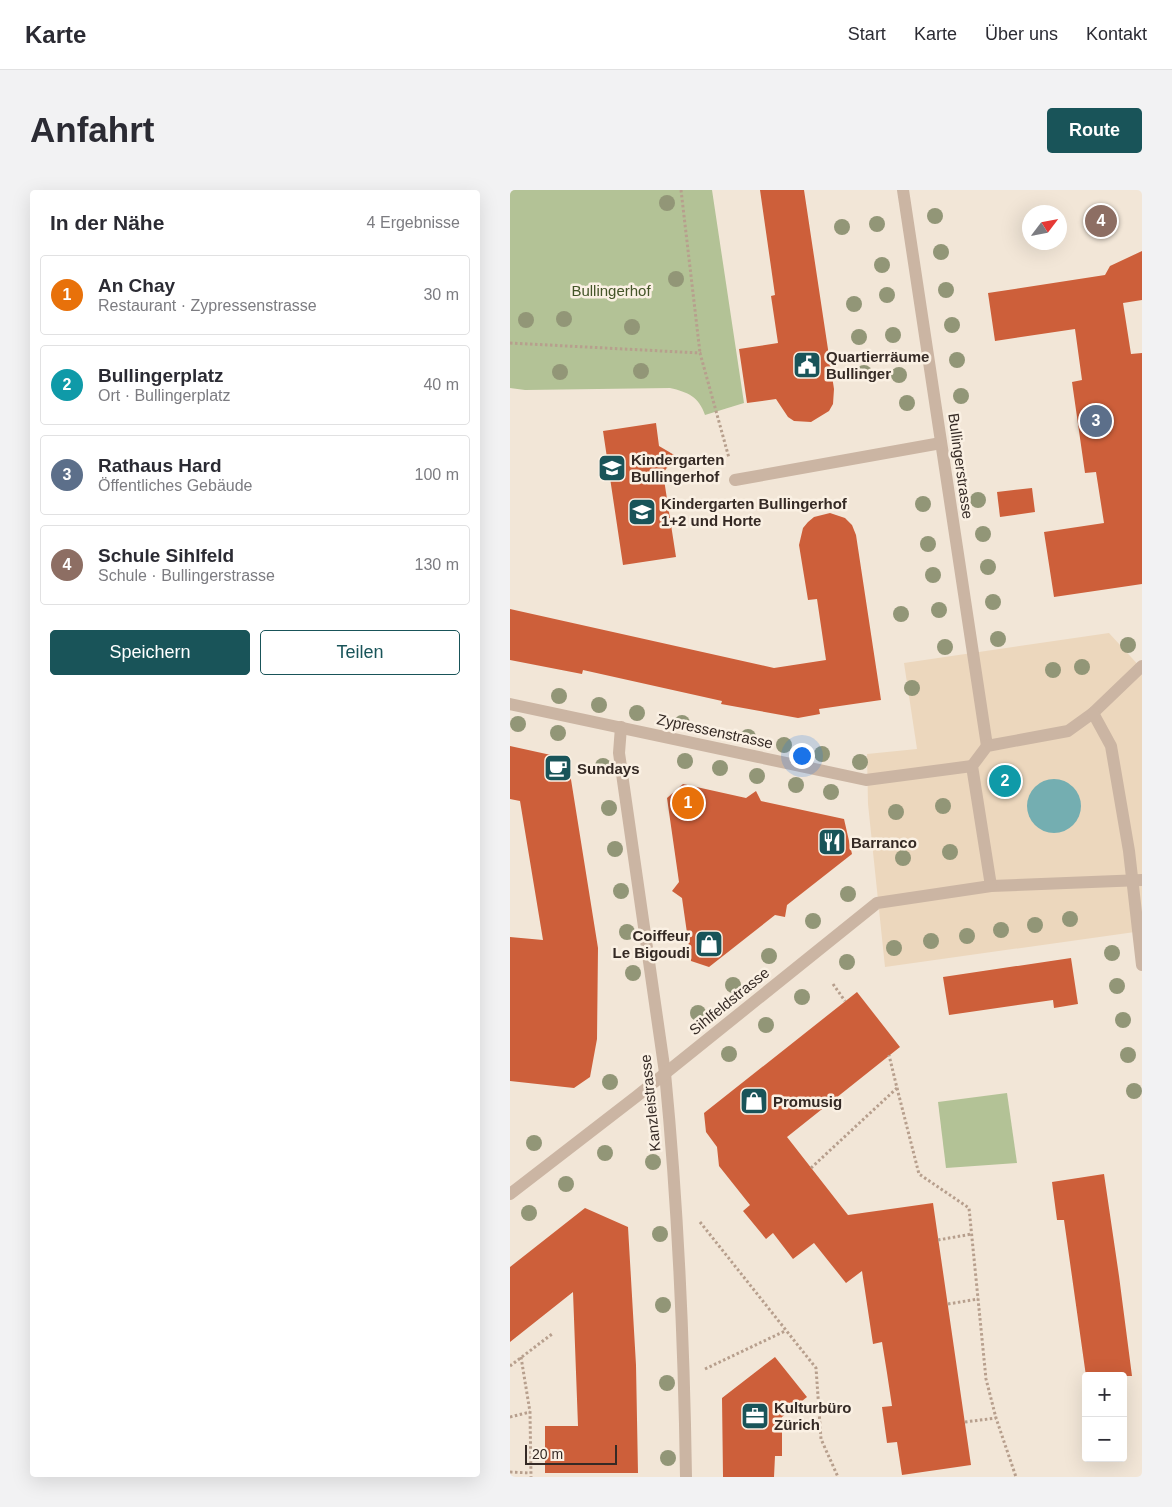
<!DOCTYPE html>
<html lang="de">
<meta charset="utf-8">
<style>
:root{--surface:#fff;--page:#f2f2f3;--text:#2b2b33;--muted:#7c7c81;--line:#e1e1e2;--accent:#195459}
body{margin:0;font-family:Helvetica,sans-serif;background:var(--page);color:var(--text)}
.controls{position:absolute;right:15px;bottom:15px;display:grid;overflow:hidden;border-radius:5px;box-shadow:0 5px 20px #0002}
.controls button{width:45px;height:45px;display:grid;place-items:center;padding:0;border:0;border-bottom:1px solid var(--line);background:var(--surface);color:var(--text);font:25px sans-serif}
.compass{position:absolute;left:512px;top:15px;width:45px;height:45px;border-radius:50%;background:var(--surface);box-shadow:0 5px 20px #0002;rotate:58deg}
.scale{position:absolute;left:15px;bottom:12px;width:92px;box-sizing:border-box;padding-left:5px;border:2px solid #352a25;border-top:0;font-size:14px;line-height:18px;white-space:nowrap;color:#352a25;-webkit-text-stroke:4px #faf0e3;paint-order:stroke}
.you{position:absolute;left:291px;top:565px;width:18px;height:18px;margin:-12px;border:4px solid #fff;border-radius:50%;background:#1a73e8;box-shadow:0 0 0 8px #1a73e833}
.badge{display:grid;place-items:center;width:32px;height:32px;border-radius:50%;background:var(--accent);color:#fff;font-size:16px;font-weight:700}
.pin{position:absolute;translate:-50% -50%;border:2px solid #fff;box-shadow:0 1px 5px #0006}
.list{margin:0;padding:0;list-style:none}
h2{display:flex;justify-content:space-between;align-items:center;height:65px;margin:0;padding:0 20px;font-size:21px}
h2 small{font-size:16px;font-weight:400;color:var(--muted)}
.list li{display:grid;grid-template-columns:32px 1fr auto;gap:15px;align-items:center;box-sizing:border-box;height:80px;margin:0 10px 10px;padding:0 10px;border:1px solid var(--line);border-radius:5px}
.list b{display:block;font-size:19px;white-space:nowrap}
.list p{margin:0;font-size:16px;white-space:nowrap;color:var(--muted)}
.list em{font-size:16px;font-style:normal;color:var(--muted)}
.actions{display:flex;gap:10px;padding:15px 20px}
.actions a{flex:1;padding:11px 0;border:1px solid var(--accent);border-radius:5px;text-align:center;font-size:18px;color:var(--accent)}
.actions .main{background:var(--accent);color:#fff}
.map{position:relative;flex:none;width:632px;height:1287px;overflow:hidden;border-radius:5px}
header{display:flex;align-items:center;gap:30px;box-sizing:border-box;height:70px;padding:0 25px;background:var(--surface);border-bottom:1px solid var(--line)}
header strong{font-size:24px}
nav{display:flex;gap:28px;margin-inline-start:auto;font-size:18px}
.intro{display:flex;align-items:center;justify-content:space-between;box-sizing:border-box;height:120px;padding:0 30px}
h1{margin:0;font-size:35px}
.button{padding:12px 22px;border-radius:5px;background:var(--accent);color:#fff;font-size:18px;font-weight:700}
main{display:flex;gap:30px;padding:0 30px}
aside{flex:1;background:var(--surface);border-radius:5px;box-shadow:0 5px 20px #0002}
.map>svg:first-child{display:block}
.green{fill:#b3c296}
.plaza{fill:#ecd7bd}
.water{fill:#74aeb1}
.building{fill:#cd5f3a}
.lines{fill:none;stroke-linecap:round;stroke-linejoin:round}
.path{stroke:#b79f8d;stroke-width:3;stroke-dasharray:2.5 2.5;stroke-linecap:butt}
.minor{stroke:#cbb5a3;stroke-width:12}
.tree{fill:#929677}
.labels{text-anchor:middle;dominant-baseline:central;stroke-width:5;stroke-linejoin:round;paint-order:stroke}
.park-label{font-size:15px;fill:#445528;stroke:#faf0e3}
.poi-label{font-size:15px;font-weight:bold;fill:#352a25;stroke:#faf0e3;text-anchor:start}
.street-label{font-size:15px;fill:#352a25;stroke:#faf0e3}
</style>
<header>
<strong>Karte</strong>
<nav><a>Start</a><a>Karte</a><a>Über uns</a><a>Kontakt</a></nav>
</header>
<div class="intro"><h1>Anfahrt</h1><a class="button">Route</a></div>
<main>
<aside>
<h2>In der Nähe<small>4 Ergebnisse</small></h2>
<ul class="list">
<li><span class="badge" style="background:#e8710a">1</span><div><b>An Chay</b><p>Restaurant · Zypressenstrasse</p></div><em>30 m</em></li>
<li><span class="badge" style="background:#0f9aa8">2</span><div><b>Bullingerplatz</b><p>Ort · Bullingerplatz</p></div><em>40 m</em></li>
<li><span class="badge" style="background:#5c6f8a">3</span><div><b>Rathaus Hard</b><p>Öffentliches Gebäude</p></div><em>100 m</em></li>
<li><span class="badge" style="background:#8d6e63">4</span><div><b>Schule Sihlfeld</b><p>Schule · Bullingerstrasse</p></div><em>130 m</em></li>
</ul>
<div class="actions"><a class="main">Speichern</a><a>Teilen</a></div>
</aside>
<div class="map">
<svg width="632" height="1287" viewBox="0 0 632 1287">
<rect width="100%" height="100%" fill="#f2e6d7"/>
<g class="green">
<path d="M0 0H202L234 213 195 225C189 207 178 202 160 198L15 200 0 198Z"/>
<path d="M497 903 507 973 436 978 428 912Z"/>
</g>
<path class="plaza" d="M599 443 632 479V741L375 777 358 614 357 564 407 559 394 473Z"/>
<circle class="water" cx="544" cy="616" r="27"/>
<g class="building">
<path d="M250 0H294L324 199 323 214 319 221 301 232 284 231 278 227 266 209 237 213 229 159 268 153 261 106 265 105Z"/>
<path d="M632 61V110L613 113 621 164 632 163V394L544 407 534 342 594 333 586 282 575 283 562 192 572 190 565 139 485 151 478 103 595 85 600 76Z"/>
<path d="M146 233 149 256 166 266 153 283 166 367 113 375 93 241Z"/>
<path d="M522 298 525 322 490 327 487 302Z"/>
<path d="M320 323 335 328 342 335 346 345 371 510 309 519 310 524 288 528 211 514 212 511 73 480 72 484 0 470V419L264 478 316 470 307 409 298 410 289 355 293 338 298 332 304 327Z"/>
<path d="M0 556 50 567 59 577 88 758 87 849 80 887 64 898 0 891V747L33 750 10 611 0 609Z"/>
<path d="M173 594 236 608 246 601 251 611 334 629 342 664 277 715 275 727 265 725 199 777 181 771 172 708 162 701 169 692 157 608Z"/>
<path d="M561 768 568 814 544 818 543 810 439 825 433 787Z"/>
<path d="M347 802 390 857 277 947 338 1025 423 1013 461 1275 392 1285 387 1252 377 1253 372 1217 382 1216 377 1183 372 1152 363 1154 352 1081 336 1093 304 1053 283 1069 263 1043 256 1049 233 1021 240 1015 209 976 207 957 196 942 194 923Z"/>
<path d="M594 984 609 1086 622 1186H576L554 1030H547L542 992Z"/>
<path d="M75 1018 118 1037 126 1175 128 1283H35V1236H68L63 1102 0 1152V1077Z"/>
<path d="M265 1167 297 1207 272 1227V1266H265L264 1287H213L212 1208Z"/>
</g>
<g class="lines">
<g class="path">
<path d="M171 0 190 163"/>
<path d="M0 153 190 163 219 268"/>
<path d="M323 794 335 811"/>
<path d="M387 898 409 984 459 1018 476 1189 486 1228 506 1287"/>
<path d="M301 978 387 898 379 865"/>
<path d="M190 1032 306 1178 311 1249 328 1287"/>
<path d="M428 1050 462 1044"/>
<path d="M438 1114 468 1109"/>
<path d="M11 1167 20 1222 21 1287"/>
<path d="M0 1176 42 1144"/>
<path d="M195 1179 275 1141"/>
<path d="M0 1227 20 1222"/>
<path d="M455 1232 486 1228"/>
<path d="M0 1282 20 1283"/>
</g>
<g class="minor">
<path d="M393 0 477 556"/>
<path d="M225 290 431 253"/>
<path d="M632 476 583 523 558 541 477 556 462 576 481 696 632 690"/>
<path d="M0 514 356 590 462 576"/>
<path d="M583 523 601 556 619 661 632 775"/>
<path d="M111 537 109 563 155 883C168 1017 174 1152 176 1287"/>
<path d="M0 1004 127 906 367 713 481 696"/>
</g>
</g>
<g class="tree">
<circle cx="157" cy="13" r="8"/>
<circle cx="425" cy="26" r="8"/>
<circle cx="367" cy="34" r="8"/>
<circle cx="332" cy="37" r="8"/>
<circle cx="431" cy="62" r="8"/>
<circle cx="372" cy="75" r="8"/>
<circle cx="166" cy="89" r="8"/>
<circle cx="436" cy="100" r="8"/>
<circle cx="377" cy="105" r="8"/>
<circle cx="344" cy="114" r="8"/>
<circle cx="54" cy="129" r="8"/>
<circle cx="16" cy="130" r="8"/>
<circle cx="442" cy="135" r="8"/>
<circle cx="122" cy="137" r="8"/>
<circle cx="383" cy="145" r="8"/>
<circle cx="349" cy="147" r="8"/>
<circle cx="447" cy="170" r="8"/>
<circle cx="131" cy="181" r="8"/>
<circle cx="50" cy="182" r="8"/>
<circle cx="354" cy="183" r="8"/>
<circle cx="389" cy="185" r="8"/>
<circle cx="451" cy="206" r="8"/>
<circle cx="397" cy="213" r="8"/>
<circle cx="468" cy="310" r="8"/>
<circle cx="413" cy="314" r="8"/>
<circle cx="473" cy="344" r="8"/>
<circle cx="418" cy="354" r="8"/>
<circle cx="478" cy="377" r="8"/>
<circle cx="423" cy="385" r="8"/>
<circle cx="483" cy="412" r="8"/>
<circle cx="429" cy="420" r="8"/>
<circle cx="391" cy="424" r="8"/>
<circle cx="488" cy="449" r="8"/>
<circle cx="618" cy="455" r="8"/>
<circle cx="435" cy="457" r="8"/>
<circle cx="572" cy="477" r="8"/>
<circle cx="543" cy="480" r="8"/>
<circle cx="402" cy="498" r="8"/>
<circle cx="49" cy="506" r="8"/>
<circle cx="89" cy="515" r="8"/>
<circle cx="127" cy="523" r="8"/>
<circle cx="172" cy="533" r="8"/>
<circle cx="8" cy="534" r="8"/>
<circle cx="48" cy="543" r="8"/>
<circle cx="238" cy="547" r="8"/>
<circle cx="274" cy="555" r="8"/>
<circle cx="312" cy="564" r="8"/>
<circle cx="175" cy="571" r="8"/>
<circle cx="350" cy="572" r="8"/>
<circle cx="93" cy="576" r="8"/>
<circle cx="210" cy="578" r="8"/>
<circle cx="247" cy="586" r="8"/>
<circle cx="286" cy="595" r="8"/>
<circle cx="321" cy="602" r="8"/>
<circle cx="433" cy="616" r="8"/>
<circle cx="99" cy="618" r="8"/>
<circle cx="386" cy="622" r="8"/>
<circle cx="105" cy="659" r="8"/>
<circle cx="440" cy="662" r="8"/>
<circle cx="393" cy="668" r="8"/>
<circle cx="111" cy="701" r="8"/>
<circle cx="338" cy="704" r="8"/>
<circle cx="560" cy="729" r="8"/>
<circle cx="303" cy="731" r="8"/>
<circle cx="525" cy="735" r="8"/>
<circle cx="491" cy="740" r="8"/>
<circle cx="117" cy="742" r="8"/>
<circle cx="457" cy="746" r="8"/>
<circle cx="421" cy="751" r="8"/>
<circle cx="384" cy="758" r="8"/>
<circle cx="602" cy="763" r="8"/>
<circle cx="259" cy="766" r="8"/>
<circle cx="337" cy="772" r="8"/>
<circle cx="123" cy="783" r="8"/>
<circle cx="223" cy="795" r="8"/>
<circle cx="607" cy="796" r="8"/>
<circle cx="292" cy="807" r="8"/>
<circle cx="188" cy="823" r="8"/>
<circle cx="613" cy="830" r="8"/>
<circle cx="256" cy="835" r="8"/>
<circle cx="219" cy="864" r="8"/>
<circle cx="618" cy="865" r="8"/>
<circle cx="100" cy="892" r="8"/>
<circle cx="624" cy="901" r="8"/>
<circle cx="24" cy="953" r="8"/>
<circle cx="95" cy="963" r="8"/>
<circle cx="143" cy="972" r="8"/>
<circle cx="56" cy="994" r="8"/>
<circle cx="19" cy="1023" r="8"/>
<circle cx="150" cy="1044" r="8"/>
<circle cx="153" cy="1115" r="8"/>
<circle cx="157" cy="1193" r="8"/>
<circle cx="158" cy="1268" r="8"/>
</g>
<defs>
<symbol id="civic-square" viewBox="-11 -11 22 22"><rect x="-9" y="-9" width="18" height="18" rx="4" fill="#195459" stroke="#faf0e3"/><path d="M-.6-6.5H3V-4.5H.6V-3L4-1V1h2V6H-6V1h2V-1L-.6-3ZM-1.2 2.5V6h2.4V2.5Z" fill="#fff"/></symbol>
<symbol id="school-square" viewBox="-11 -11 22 22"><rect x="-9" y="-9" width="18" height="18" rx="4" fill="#195459" stroke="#faf0e3"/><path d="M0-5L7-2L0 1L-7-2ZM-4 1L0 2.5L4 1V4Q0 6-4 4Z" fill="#fff"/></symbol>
<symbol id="cafe-square" viewBox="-11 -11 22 22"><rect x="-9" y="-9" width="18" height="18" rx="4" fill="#195459" stroke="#faf0e3"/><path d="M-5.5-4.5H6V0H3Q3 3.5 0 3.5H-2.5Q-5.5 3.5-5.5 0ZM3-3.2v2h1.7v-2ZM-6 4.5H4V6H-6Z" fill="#fff"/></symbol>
<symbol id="restaurant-square" viewBox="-11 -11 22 22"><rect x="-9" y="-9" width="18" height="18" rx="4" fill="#195459" stroke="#faf0e3"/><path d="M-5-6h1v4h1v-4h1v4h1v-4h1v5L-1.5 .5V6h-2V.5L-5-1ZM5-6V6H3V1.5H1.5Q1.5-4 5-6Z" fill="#fff"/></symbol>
<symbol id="shop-square" viewBox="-11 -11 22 22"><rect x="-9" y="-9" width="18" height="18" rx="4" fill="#195459" stroke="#faf0e3"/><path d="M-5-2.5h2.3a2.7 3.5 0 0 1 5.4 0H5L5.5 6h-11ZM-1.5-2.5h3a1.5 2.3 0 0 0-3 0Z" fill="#fff"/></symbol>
<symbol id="office-square" viewBox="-11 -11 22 22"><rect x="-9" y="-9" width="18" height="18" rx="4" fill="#195459" stroke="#faf0e3"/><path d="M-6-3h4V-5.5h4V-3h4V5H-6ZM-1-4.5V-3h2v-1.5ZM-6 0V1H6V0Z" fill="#fff"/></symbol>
</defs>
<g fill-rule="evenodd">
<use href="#civic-square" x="281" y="159" width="32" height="32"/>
<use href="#school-square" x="86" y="262" width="32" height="32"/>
<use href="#school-square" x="116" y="306" width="32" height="32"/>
<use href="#cafe-square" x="32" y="562" width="32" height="32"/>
<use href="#restaurant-square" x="306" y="636" width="32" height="32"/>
<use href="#shop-square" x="183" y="738" width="32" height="32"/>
<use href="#shop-square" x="228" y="895" width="32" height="32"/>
<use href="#office-square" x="229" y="1210" width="32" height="32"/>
</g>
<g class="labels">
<g class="park-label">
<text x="101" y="100">Bullingerhof</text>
</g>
<g class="poi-label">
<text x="316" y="166">Quartierräume<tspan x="316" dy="17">Bullinger</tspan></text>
<text x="121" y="269">Kindergarten<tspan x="121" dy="17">Bullingerhof</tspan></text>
<text x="151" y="313">Kindergarten Bullingerhof<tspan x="151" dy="17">1+2 und Horte</tspan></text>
<text x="67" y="578">Sundays</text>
<text x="341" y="652">Barranco</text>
<text x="180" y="745" text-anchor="end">Coiffeur<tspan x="180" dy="17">Le Bigoudi</tspan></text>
<text x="263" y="911">Promusig</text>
<text x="264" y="1217">Kulturbüro<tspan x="264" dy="17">Zürich</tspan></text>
</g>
<g class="street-label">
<text transform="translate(451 276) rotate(82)">Bullingerstrasse</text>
<text transform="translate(205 541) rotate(12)">Zypressenstrasse</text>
<text transform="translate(219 811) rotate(-39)">Sihlfeldstrasse</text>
<text transform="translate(140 913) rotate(-96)">Kanzleistrasse</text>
</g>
</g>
</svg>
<div class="controls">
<button>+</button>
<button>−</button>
</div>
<svg class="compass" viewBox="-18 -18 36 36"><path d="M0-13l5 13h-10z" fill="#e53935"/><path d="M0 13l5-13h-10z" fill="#7c7c81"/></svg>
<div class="scale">20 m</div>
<div class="you"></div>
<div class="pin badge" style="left:178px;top:613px;background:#e8710a">1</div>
<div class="pin badge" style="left:495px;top:591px;background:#0f9aa8">2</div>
<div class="pin badge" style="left:586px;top:231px;background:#5c6f8a">3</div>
<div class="pin badge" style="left:591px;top:31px;background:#8d6e63">4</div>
</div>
</main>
